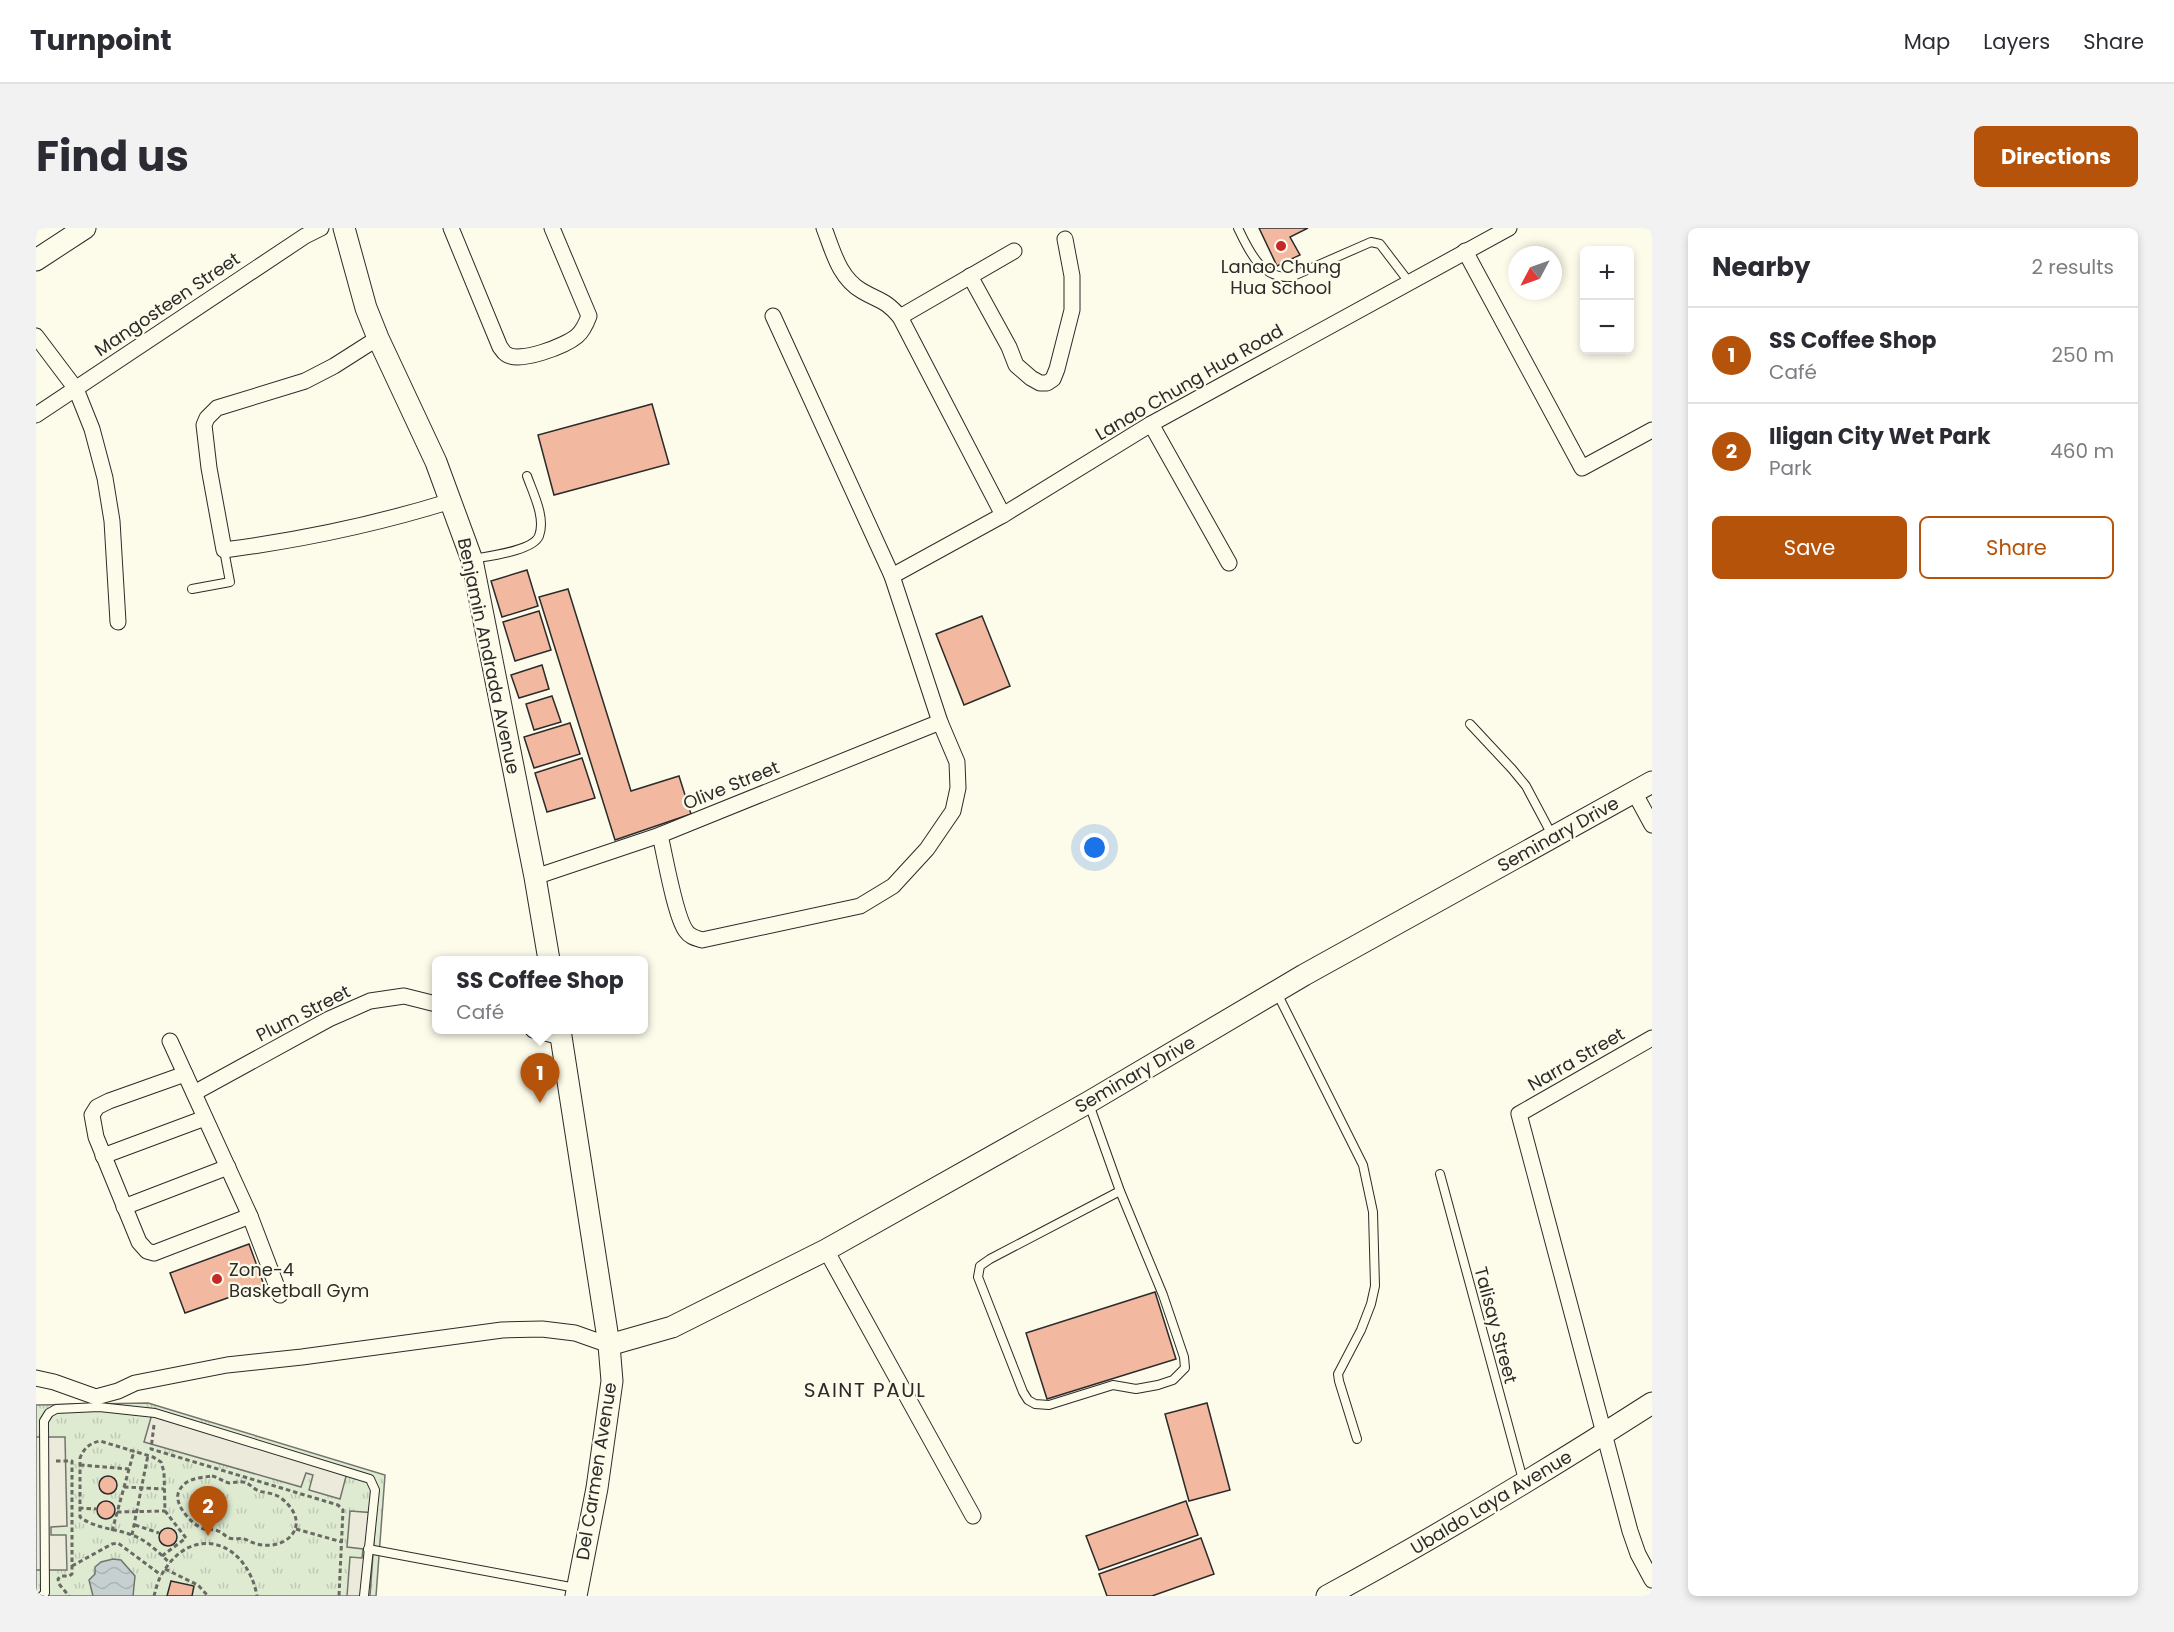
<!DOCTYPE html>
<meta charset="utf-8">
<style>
:root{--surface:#fff;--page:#f2f2f3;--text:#2b2b33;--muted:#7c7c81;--line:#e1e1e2;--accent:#b45309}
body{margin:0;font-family:Poppins,sans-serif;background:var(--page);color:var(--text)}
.controls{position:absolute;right:18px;top:18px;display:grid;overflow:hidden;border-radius:9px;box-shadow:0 3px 9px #0003}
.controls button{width:54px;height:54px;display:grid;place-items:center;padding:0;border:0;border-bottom:2px solid var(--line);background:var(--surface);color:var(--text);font:30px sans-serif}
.compass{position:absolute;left:1472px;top:18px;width:54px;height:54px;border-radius:50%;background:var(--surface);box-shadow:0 3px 9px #0003;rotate:229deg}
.you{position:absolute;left:1059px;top:620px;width:21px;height:21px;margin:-15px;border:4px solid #fff;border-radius:50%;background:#1a73e8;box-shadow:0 0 0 9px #1a73e833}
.badge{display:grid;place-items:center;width:39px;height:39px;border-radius:50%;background:var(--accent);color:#fff;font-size:20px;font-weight:700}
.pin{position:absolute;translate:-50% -50px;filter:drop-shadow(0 2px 3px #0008)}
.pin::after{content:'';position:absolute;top:32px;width:21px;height:18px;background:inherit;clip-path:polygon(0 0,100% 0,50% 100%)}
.popup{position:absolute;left:396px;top:728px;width:216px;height:78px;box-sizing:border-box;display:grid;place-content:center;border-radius:9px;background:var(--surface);filter:drop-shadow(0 2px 4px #0005);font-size:20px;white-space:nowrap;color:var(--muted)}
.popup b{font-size:22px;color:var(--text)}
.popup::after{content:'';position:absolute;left:50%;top:100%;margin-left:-12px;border:12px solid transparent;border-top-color:var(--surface)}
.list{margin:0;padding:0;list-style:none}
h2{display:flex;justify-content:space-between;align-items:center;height:78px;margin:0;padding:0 24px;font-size:26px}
h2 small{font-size:20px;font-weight:400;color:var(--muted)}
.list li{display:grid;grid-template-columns:39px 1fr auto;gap:18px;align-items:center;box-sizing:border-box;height:96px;padding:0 24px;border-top:2px solid var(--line)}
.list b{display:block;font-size:22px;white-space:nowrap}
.list p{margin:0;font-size:20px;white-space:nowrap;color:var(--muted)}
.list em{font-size:20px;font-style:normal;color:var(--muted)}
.actions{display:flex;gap:12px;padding:18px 24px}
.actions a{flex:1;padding:14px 0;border:2px solid var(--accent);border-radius:9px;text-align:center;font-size:21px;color:var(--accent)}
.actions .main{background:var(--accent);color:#fff}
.map{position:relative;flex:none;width:1616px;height:1368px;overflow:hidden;border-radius:9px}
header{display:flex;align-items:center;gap:36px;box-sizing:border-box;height:84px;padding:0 30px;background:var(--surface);border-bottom:2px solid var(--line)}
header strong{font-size:28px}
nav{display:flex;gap:33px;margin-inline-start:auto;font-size:21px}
.intro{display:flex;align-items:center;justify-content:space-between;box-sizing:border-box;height:144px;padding:0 36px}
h1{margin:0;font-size:42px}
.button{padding:15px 27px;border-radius:9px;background:var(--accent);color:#fff;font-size:21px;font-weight:700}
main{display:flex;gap:36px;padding:0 36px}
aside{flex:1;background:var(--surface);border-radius:9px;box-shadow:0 3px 9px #0003}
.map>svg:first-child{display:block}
.park{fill:url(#park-tufts);stroke:#74746e;stroke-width:1.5}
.parking{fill:#eceadb;stroke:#74746e;stroke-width:1.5}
.water{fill:url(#water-waves);stroke:#74746e;stroke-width:1.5}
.building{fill:#f2b8a0;stroke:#2b2b2b;stroke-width:1.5}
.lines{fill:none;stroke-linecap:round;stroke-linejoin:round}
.lane-casing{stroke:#2b2b2b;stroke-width:10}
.street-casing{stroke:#2b2b2b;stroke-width:17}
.secondary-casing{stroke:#2b2b2b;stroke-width:23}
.path{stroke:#6a6964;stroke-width:3;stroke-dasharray:4.5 3;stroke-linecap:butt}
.lane{stroke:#fdfbea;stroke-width:8}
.street{stroke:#fdfbea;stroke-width:15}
.secondary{stroke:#fdfbea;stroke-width:21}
.poi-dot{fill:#c62828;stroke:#fdfbea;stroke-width:2}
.labels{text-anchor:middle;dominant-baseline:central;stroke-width:4.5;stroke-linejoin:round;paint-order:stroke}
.poi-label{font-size:18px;fill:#2b2b2b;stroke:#fdfbea}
.street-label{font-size:18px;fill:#2b2b2b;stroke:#fdfbea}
.neighbourhood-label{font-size:20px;letter-spacing:1.5px;fill:#2b2b2b;stroke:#fdfbea}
</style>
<header>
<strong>Turnpoint</strong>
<nav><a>Map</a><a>Layers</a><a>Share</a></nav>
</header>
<div class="intro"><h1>Find us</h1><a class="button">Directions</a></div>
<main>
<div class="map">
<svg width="1616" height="1368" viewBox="0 0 1616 1368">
<defs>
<pattern id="park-tufts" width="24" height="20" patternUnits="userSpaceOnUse" patternTransform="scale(1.5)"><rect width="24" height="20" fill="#deebd1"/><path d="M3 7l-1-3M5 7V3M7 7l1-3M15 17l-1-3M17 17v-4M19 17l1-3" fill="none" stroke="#bfcab4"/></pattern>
<pattern id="water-waves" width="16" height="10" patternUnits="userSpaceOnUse" patternTransform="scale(1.5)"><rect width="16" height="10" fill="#c7d0d0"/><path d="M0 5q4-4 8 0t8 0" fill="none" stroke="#abb3b3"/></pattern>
</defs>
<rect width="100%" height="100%" fill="#fdfbea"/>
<path class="park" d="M112 1175 349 1247 340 1368H0V1177Z"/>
<g class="parking">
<path d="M116 1186 312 1241 304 1271 273 1262 277 1247 270 1245 265 1259 108 1214Z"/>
<path d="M0 1209H29L31 1298 15 1299V1307H30L31 1342H0Z"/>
<path d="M314 1283 340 1285 334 1368H311L314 1329 326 1330 327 1321 311 1319Z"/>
</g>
<path class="water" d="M77 1331 85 1332 99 1348 97 1368H57L53 1352 59 1346V1339L65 1334Z"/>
<g class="building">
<path d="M1223 0H1272L1254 9 1264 27 1241 38Z"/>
<path d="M616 176 633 236 518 267 502 207Z"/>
<path d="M491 342 502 378 466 389 455 353Z"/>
<path d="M532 361 595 563 643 548 655 586 579 612 503 369Z"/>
<path d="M503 383 515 422 479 433 467 394Z"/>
<path d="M946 388 974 458 928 477 900 406Z"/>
<path d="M506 437 513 461 483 470 475 447Z"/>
<path d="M516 468 525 494 498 502 490 476Z"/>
<path d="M534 495 544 526 498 540 488 509Z"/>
<path d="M546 530 559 570 511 584 499 545Z"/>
<path d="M213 1016 228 1057 149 1085 134 1045Z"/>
<path d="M1119 1064 1140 1131 1011 1171 990 1105Z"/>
<path d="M1171 1175 1194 1262 1153 1273 1129 1186Z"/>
<circle cx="72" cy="1257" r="9"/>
<circle cx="70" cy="1282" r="9"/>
<path d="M1150 1273 1162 1307 1063 1342 1050 1308Z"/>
<circle cx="132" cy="1309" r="9"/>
<path d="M1165 1310 1178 1346 1116 1368H1071L1063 1346Z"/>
<path d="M135 1353 158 1358 156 1368H131Z"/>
</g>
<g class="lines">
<defs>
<g id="lane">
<path d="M1202 0C1213 23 1225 51 1255 49L1335 14 1344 16 1373 54"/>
<path d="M437 331C452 328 497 323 503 308 510 290 497 265 491 248"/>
<path d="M156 361 194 354 188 322"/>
<path d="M1434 496 1476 541 1490 558 1516 607"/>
<path d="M1241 765 1327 937 1337 984 1339 1058 1335 1076 1325 1102 1302 1146 1303 1153 1321 1211"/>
<path d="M1053 876 1084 963 1127 1067 1148 1129 1149 1140 1137 1152 1122 1157 1100 1161 1077 1157 1013 1177 999 1176 992 1172 987 1164 942 1049 944 1038 954 1031 1084 963"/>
<path d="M1404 946 1487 1252"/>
<path d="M332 1321 540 1360"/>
<path d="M6 1368 9 1365 8 1193 13 1185 20 1181 63 1179 119 1185 334 1251 339 1262 328 1368"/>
</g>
<g id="street">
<path d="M415 0 464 119C466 121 467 124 470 126 483 136 529 118 541 108 547 103 550 96 553 88L516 0"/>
<path d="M788 0C797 23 803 50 826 63 843 73 850 72 864 89L967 287"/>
<path d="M1429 23 1546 240 1616 202"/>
<path d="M934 48 973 119 980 137 995 150 1004 155H1011L1017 151 1021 141 1036 82V48L1029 11"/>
<path d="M864 89 978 23"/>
<path d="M0 108 40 161 56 201 69 250 76 293 82 394"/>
<path d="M342 110 298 138 269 153 181 180 171 190 168 197 173 240 188 322C265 312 341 296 415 273"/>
<path d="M0 187 269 8 285 0"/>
<path d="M1115 196 1193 335"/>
<path d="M856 348 967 287 1115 196 1473 0"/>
<path d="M1598 564 1616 597"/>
<path d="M624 607C629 628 639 688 650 703 654 709 660 710 666 712L824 678 857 658 891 621 917 583 922 560 921 534 904 494 856 348 737 88"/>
<path d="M499 649 624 607 904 494"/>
<path d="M497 802 525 809"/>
<path d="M1616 810 1483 886 1594 1303 1602 1326 1616 1352"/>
<path d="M134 813 214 988 244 1067"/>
<path d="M149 846 73 873 61 879 56 887 60 909 103 1014 111 1023 118 1025 214 988"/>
<path d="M158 865 293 791 334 773 368 768 400 776"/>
<path d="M67 928 169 890"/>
<path d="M88 979 192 939"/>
<path d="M790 1022 937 1288"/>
<path d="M0 1150 18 1154 60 1169 82 1163 99 1155 191 1137 266 1129 466 1102 506 1101 539 1105 573 1117"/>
</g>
<g id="secondary">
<path d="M308 0 330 80 342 110 400 234 436 332 499 649 513 732"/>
<path d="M0 32 49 0"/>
<path d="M524 802 573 1117 576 1153 561 1260 540 1368"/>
<path d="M573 1117 636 1099 790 1022 1053 874 1268 747 1616 554"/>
<path d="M1291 1368C1402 1308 1510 1243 1616 1175"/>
</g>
</defs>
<use href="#lane" class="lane-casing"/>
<use href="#street" class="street-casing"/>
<use href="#secondary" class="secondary-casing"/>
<g class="path">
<path d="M118 1197 115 1221 302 1277 307 1282 303 1368"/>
<path d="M20 1233H36V1346L33 1348H25L22 1351 23 1356 33 1368"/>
<path d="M44 1237 93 1241"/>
<path d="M176 1248C182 1249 188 1254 193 1255 198 1255 202 1253 207 1254 214 1255 217 1261 223 1263 230 1265 238 1265 245 1270 282 1299 244 1330 211 1312 205 1309 200 1312 193 1310 189 1308 186 1304 182 1303 177 1301 173 1302 168 1301 157 1298 139 1278 142 1266 147 1250 163 1250 176 1248Z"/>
<path d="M88 1259 128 1261"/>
<path d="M43 1280 61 1281"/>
<path d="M81 1284 129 1283"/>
<path d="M99 1297 123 1305"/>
<path d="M260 1301 306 1314"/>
<path d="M76 1303 98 1223"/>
<path d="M96 1307 112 1227"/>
<path d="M126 1328 150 1310 129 1283 128 1244 125 1234 117 1229 64 1213C54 1215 48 1220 44 1230V1289C60 1301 78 1300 96 1307 111 1312 123 1325 134 1335"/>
<path d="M36 1338 76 1316 82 1315 125 1347"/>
<path d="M129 1341 162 1357 172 1368"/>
<path d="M118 1368C120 1361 122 1352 126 1346 156 1294 211 1313 221 1368"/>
</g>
<use href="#lane" class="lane"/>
<use href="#street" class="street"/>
<use href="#secondary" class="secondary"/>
</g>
<g class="poi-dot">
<circle cx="1245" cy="18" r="6"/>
<circle cx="181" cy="1051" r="6"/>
</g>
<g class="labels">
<g class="poi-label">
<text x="1245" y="38">Lanao Chung<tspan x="1245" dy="21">Hua School</tspan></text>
<text x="193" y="1041" text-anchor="start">Zone-4<tspan x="193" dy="21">Basketball Gym</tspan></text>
</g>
<g class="street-label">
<text transform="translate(131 76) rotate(-34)">Mangosteen Street</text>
<text transform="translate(1153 154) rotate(-30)">Lanao Chung Hua Road</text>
<text transform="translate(453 428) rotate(78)">Benjamin Andrada Avenue</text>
<text transform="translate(695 557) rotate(-22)">Olive Street</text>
<text transform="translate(1522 606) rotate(-29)">Seminary Drive</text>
<text transform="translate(267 785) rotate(-27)">Plum Street</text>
<text transform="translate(1540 831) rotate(-30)">Narra Street</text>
<text transform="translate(1099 846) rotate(-30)">Seminary Drive</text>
<text transform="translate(1460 1097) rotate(75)">Talisay Street</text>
<text transform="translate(560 1243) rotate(-81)">Del Carmen Avenue</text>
<text transform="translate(1455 1274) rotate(-31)">Ubaldo Laya Avenue</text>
</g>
<g class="neighbourhood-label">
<text x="829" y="1162">SAINT PAUL</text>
</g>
</g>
</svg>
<div class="controls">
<button>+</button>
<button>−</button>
</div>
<svg class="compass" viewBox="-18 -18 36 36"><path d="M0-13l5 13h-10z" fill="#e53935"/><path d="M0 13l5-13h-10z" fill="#7c7c81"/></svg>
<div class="you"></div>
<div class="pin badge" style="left:504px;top:875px">1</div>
<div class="popup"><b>SS Coffee Shop</b>Café</div>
<div class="pin badge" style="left:172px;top:1308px">2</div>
</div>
<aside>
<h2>Nearby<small>2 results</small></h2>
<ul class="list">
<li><span class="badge">1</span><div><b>SS Coffee Shop</b><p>Café</p></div><em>250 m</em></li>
<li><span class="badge">2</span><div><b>Iligan City Wet Park</b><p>Park</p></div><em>460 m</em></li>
</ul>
<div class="actions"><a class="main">Save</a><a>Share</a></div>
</aside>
</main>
